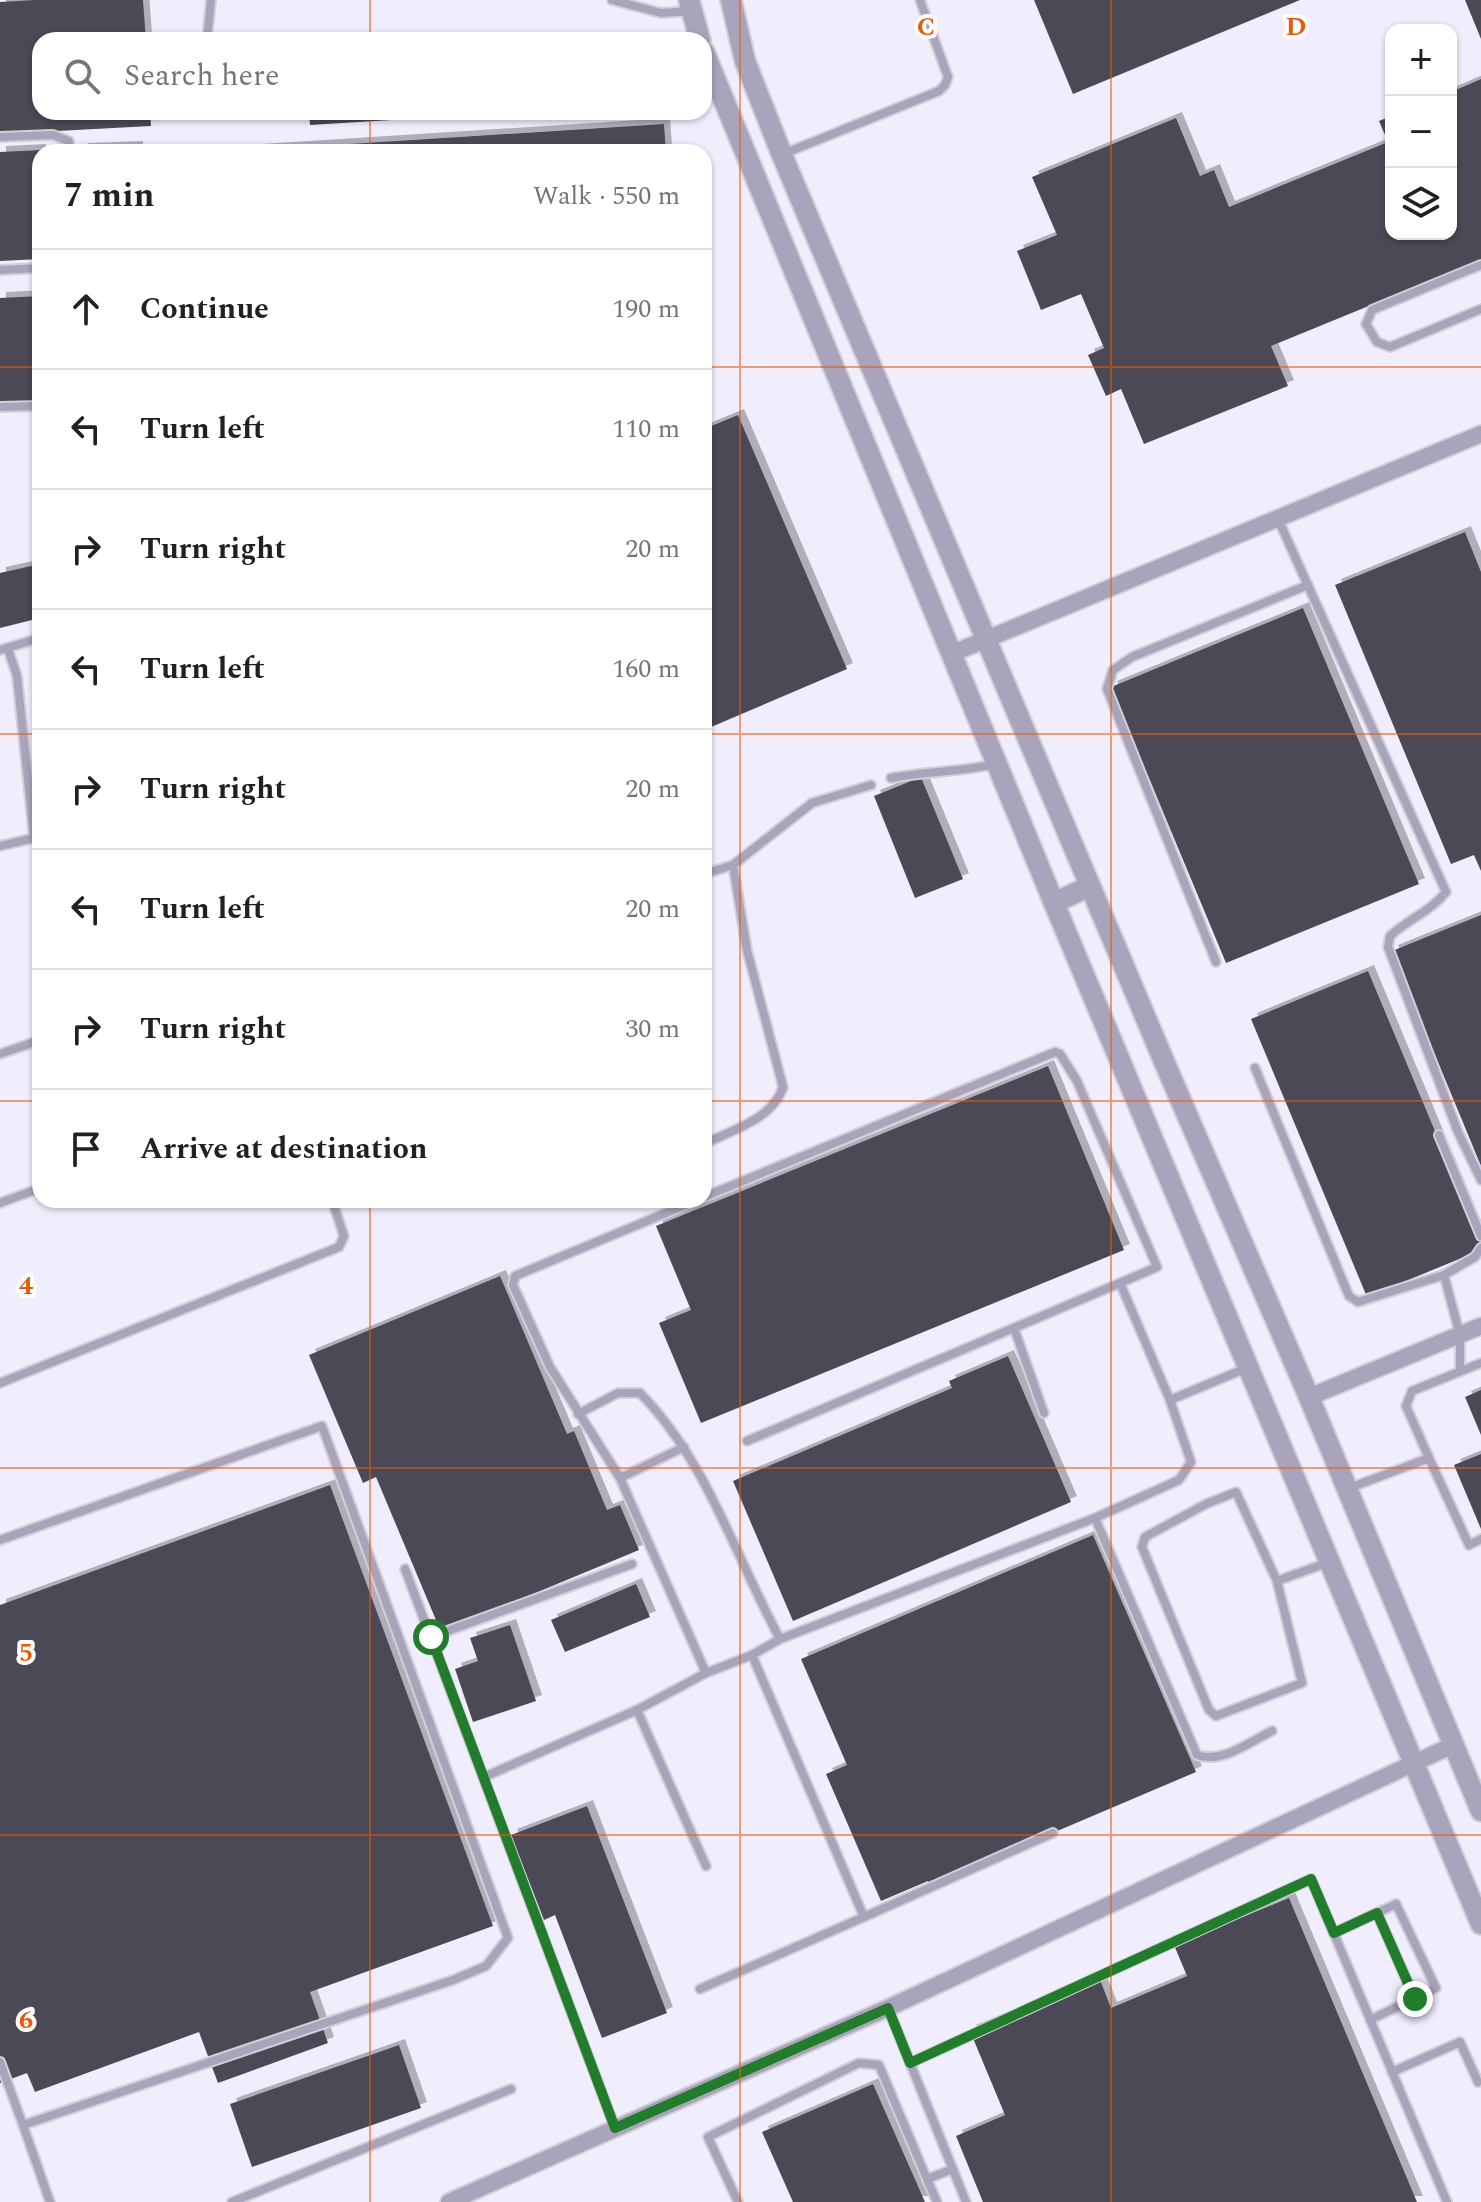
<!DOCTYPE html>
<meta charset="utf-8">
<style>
:root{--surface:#fff;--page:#f6f6f6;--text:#202124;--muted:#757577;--line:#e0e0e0}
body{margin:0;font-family:Spectral,serif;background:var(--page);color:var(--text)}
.controls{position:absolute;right:24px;top:24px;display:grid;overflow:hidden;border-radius:16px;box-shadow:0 2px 6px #0004}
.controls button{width:72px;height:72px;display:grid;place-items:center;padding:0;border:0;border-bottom:2px solid var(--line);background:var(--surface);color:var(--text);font:40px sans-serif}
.stop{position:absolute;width:24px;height:24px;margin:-18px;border:6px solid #217c2c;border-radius:50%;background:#fff}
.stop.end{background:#217c2c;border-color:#fff;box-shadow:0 2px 8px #0008}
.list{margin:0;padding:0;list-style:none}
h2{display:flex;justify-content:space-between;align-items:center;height:104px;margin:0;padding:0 32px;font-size:34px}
h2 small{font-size:26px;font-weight:400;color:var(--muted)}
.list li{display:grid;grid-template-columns:52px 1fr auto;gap:24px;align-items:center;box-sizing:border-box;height:120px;padding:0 32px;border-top:2px solid var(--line)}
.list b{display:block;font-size:30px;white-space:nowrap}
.list em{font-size:26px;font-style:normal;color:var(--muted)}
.icon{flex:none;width:44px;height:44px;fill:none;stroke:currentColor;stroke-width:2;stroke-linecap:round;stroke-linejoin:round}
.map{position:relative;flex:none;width:1481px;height:2202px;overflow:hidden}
.search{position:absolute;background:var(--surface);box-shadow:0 2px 6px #0004;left:32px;top:32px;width:680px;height:88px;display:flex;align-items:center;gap:20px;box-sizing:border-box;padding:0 28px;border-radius:24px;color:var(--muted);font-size:30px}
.panel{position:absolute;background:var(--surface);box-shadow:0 2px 6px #0004;left:32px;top:144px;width:680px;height:1064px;border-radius:24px}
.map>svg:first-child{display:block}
.built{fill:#f0edfc;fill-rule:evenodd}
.building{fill:#4c4957;filter:url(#shadow)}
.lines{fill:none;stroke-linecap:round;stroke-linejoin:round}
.service-casing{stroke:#d1d0d7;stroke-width:12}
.minor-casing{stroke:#d1d0d7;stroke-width:20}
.tertiary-casing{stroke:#d1d0d7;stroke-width:24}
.service{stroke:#a9a3bc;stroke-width:8}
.minor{stroke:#a9a3bc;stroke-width:16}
.tertiary{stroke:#a9a3bc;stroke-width:20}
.route{stroke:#217c2c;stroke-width:10}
.grid{fill:none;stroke:#e8590c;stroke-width:2;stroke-opacity:0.55}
.grid-label{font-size:26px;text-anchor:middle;font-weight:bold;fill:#e8590c;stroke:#fff;stroke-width:8;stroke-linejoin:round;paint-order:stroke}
</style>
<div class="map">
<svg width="1481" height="2202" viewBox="0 0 1481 2202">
<defs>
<filter id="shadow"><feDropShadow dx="6" dy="-6" stdDeviation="0" flood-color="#0004"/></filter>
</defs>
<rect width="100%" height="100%" fill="#f8f7fe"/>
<path class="built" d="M0 0H1481V2202H0ZM1391 30H1451V234H1391ZM40 40H704V112H40ZM40 152H704V1200H40Z"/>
<g class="building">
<path d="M34 0H143L146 40H40V112H150L151 126 0 134V2Z"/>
<path d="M1034 0H1300L1073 94Z"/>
<path d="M1465 0H1481V39Z"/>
<path d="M1481 79V260L1271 346 1288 386 1144 444 1121 389 1106 396 1088 355 1104 348 1081 294 1041 310 1017 251 1057 235 1032 177 1176 118 1200 176 1214 170 1229 207 1388 142 1379 121 1391 116V234H1451V92Z"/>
<path d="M309 112H423L424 118 310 125Z"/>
<path d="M664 124 666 152H256V150Z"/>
<path d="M137 147V152H82V149Z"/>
<path d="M40 150V259L0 261V152Z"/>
<path d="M40 296V407L0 409V298Z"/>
<path d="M738 415 847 669 704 730V429Z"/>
<path d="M1465 532 1481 572V871L1474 855 1451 864 1335 585Z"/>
<path d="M40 564V618L0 628V573Z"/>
<path d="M1303 608 1419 884 1226 963 1111 687Z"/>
<path d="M921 777 963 879 915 898 874 796Z"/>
<path d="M1481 915V1166L1392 951Z"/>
<path d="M1368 971 1481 1241V1250L1367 1297 1251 1019Z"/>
<path d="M1048 1066 1124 1250 701 1423 659 1323 691 1310 656 1226Z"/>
<path d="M500 1276 567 1434 574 1431 607 1510 620 1505 639 1550 441 1632 376 1477 363 1483 309 1355Z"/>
<path d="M1008 1356 1071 1502 793 1621 733 1481 952 1388 949 1381Z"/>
<path d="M1481 1390V1435L1465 1397Z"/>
<path d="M1481 1454V1529L1454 1465Z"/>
<path d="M330 1485 493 1926 310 1992 328 2043 218 2083 199 2032 35 2092 27 2073 0 2083V1605Z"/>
<path d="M1093 1535 1196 1772 930 1885 928 1881 881 1901 826 1774 847 1765 801 1659Z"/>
<path d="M636 1584 650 1617 565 1652 551 1620Z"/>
<path d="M510 1625 536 1701 473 1722 455 1669 478 1661 470 1638Z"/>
<path d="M587 1806 667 2013 602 2038 555 1915 544 1920 511 1835Z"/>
<path d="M1289 1898 1417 2202H983L956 2136 1005 2115 970 2031 1099 1977 1111 2008 1187 1976 1174 1945Z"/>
<path d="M399 2045 421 2108 252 2167 230 2104Z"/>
<path d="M873 2084 925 2202H793L762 2132Z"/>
</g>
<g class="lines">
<defs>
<g id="service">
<path d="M612 0 661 13 690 11"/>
<path d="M207 40 211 0"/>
<path d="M0 137 53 135 69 141V152"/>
<path d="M783 154 939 91 945 85 948 77 920 0"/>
<path d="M1481 265 1372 310 1366 324 1377 342 1390 347 1481 309"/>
<path d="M0 270 40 268"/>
<path d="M0 407 40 406"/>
<path d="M1278 519 1446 892C1431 911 1407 920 1390 936L1388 947 1458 1132 1481 1180"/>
<path d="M8 649 17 676 34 838 40 837"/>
<path d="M0 650 40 638"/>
<path d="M891 778C926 771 961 772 996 764"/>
<path d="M0 846 34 838"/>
<path d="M704 874 733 865"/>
<path d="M1216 962 1107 689 1113 670 1132 657 1308 585"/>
<path d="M0 1054 40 1040"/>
<path d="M1255 1068 1349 1296 1358 1302 1444 1275"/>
<path d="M1439 1135 1481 1236"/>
<path d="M704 1144C732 1130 773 1119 783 1087L747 950 733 865 812 803 871 785"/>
<path d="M704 1197 1055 1052 1060 1054 1077 1081 1157 1267 1120 1283"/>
<path d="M512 1200H514"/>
<path d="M697 1200 515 1276 513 1285 550 1367 620 1478 706 1673"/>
<path d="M0 1203 40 1188"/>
<path d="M1014 1328 1044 1413"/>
<path d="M1460 1371V1335L1444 1275 1475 1257 1481 1248"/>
<path d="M0 1383 339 1247 344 1236 332 1200"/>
<path d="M578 1414 618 1393H640C707 1461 735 1556 780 1639"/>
<path d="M747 1441 1120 1283 1170 1400 1249 1367"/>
<path d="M1429 1458 1469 1545 1481 1539"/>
<path d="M620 1478 684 1447"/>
<path d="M1347 1489 1429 1458 1406 1406 1412 1391 1481 1363"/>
<path d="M1095 1518 1197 1755C1222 1764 1249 1742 1272 1731"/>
<path d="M0 1540 322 1426 508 1938 486 1966 453 1980 23 2125 0 2062"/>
<path d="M405 1569 615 2128"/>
<path d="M1277 1581 1302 1683 1216 1716 1209 1710 1142 1547 1145 1537 1206 1504 1236 1492 1277 1581 1329 1562"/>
<path d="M431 1637 632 1564"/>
<path d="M752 1655 780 1639 1095 1518 1179 1480 1191 1462 1170 1400"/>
<path d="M637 1710 706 1866"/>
<path d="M484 1777 637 1710 706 1673 752 1655 864 1917 1053 1833"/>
<path d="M1377 1913 1415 1999"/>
<path d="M1334 1933 1396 1904 1436 1988 1370 2020"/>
<path d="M700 1989 864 1917"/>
<path d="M888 2008 966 2202"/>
<path d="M910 2063 1311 1879 1447 2202"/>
<path d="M1392 2072 1460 2042 1478 2082"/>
<path d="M23 2125 50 2202"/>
<path d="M927 2179 937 2202"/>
<path d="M232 2202 511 2089"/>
<path d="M738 2202 708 2137 859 2063 879 2065 927 2179 953 2169"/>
</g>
<g id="minor">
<path d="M951 654 1481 434"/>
<path d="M1309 1397 1481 1326"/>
<path d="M449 2202 888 2008 1453 1745"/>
</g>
<g id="tertiary">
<path d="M689 0 700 40"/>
<path d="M731 0 745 61 782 155 1166 1066 1309 1397 1481 1811"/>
<path d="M704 52 1054 903 1481 1924"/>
<path d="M1054 903 1090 886"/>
</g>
</defs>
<use href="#service" class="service-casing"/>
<use href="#minor" class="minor-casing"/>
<use href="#tertiary" class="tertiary-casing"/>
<use href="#service" class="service"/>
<use href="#minor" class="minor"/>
<use href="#tertiary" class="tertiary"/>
</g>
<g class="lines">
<path class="route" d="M431 1637 615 2128 888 2008 910 2063 1311 1879 1334 1933 1377 1913 1415 1999"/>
</g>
<path class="grid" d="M370 0V40M740 0V2202M1111 0V2202M370 112V152M0 367H40M704 367H1481M0 734H40M704 734H1481M0 1101H40M704 1101H1481M370 1200V2202M0 1468H1481M0 1835H1481"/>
<g class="grid-label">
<text x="926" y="35">C</text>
<text x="1296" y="35">D</text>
<text x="26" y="1294">4</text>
<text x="26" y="1661">5</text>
<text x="26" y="2028">6</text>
</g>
</svg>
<div class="controls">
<button>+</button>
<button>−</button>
<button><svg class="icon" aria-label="layers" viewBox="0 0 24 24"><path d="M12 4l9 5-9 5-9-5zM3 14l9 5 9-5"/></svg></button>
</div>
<div class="stop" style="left:431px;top:1637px"></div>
<div class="stop end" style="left:1415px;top:1999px"></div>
<div class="search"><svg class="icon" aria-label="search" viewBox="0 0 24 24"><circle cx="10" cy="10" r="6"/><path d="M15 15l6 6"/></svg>Search here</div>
<section class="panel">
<h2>7 min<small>Walk · 550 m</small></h2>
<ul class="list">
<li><svg class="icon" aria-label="ahead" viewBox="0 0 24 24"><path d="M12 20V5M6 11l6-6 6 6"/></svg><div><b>Continue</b></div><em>190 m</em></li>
<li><svg class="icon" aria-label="left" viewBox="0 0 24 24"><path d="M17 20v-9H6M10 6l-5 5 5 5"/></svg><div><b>Turn left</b></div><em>110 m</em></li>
<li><svg class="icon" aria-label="right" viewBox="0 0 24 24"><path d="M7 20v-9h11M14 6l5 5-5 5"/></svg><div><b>Turn right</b></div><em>20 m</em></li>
<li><svg class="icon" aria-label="left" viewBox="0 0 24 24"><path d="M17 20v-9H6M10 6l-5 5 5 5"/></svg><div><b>Turn left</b></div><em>160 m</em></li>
<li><svg class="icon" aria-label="right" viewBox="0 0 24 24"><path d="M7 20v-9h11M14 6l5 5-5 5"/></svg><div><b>Turn right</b></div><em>20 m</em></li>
<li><svg class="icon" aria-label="left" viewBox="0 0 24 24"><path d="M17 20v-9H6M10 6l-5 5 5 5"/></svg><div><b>Turn left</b></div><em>20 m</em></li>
<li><svg class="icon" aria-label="right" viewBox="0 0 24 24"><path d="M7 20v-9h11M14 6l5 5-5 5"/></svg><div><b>Turn right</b></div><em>30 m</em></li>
<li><svg class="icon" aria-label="arrive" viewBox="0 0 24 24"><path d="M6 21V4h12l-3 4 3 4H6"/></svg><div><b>Arrive at destination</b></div></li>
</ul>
</section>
</div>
